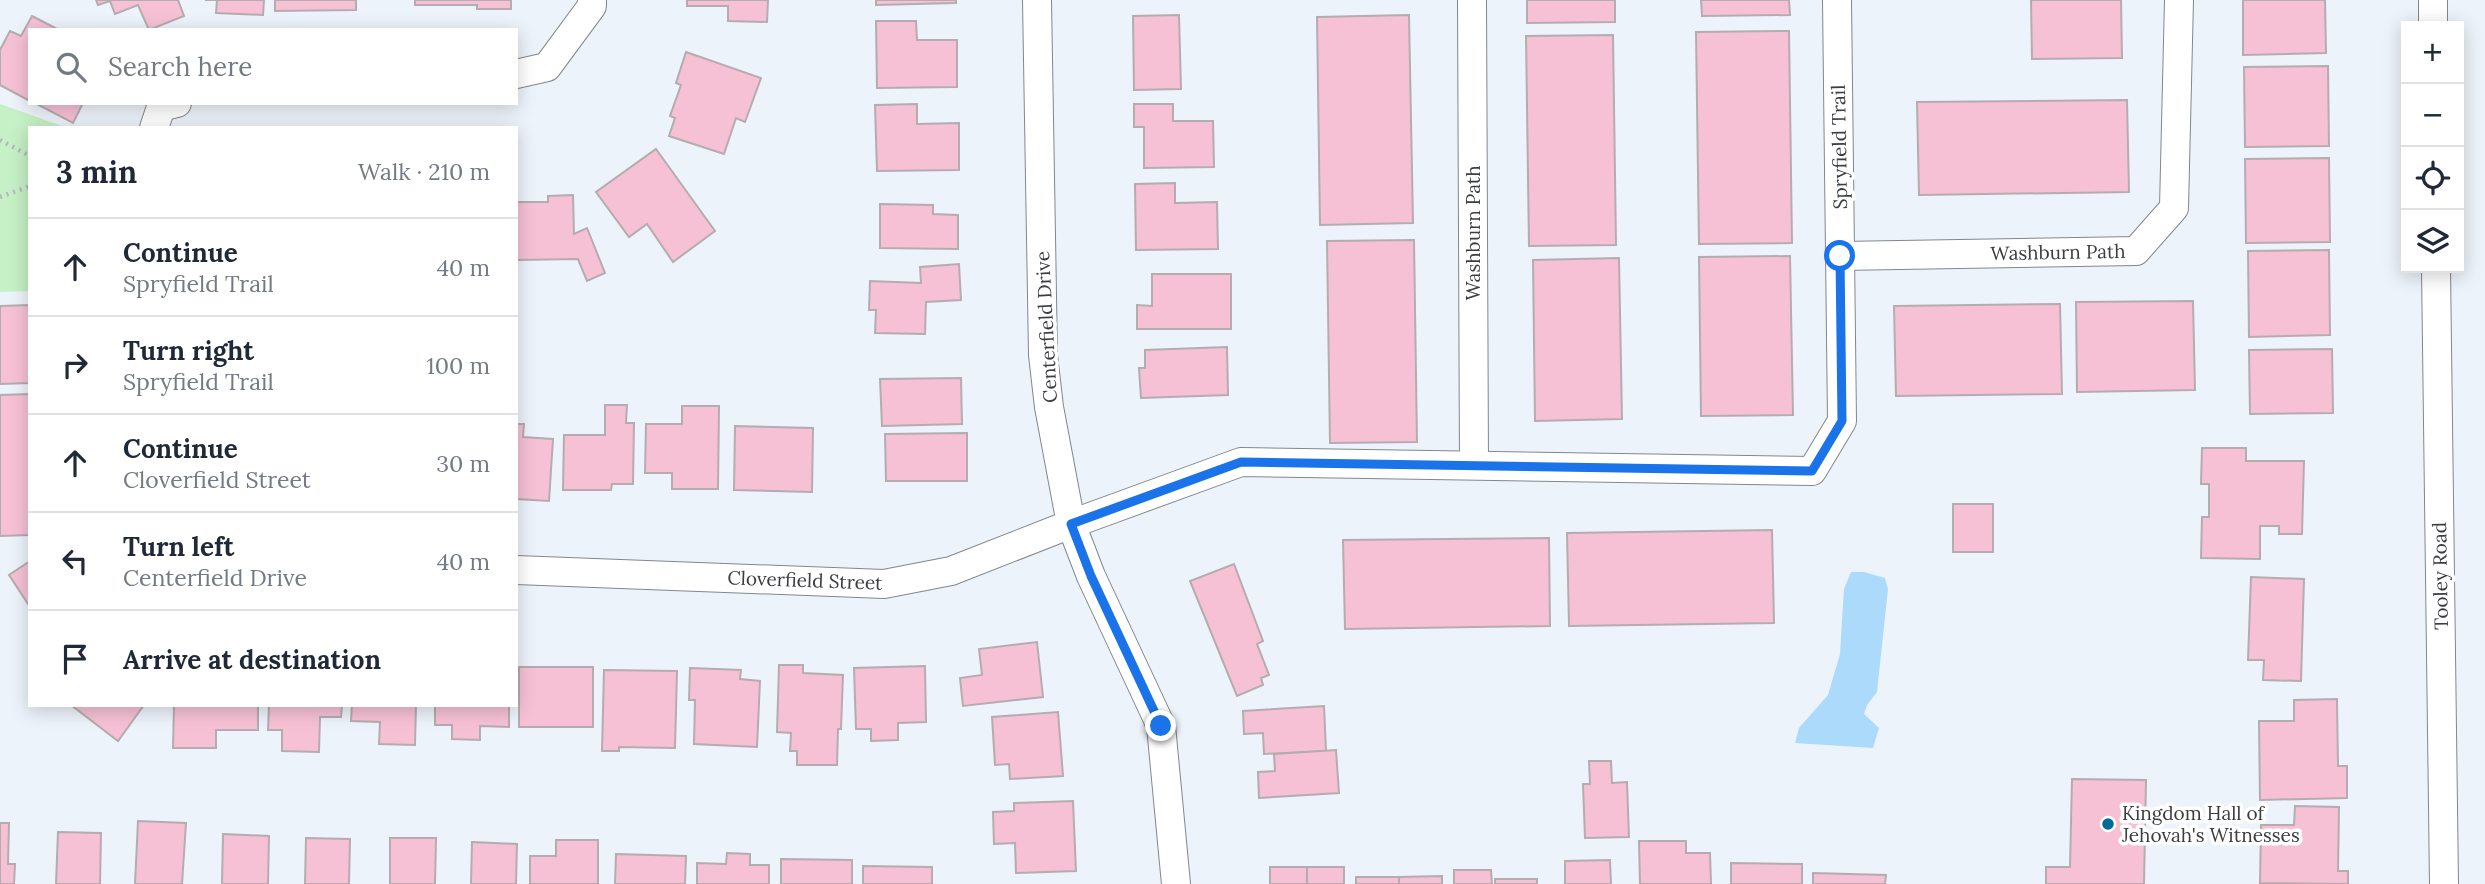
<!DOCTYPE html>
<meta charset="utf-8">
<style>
:root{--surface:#fff;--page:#f2f2f3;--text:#1f2937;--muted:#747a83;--line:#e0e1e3}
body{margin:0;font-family:Lora,serif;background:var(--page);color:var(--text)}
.controls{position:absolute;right:21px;top:21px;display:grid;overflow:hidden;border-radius:0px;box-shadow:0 4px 18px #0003}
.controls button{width:63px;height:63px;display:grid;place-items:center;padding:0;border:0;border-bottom:2px solid var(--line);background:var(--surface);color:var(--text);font:35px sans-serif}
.stop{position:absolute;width:21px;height:21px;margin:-16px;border:5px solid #1a73e8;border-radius:50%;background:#fff}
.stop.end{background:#1a73e8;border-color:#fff;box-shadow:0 2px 7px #0008}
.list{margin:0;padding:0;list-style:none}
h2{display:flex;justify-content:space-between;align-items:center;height:91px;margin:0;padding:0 28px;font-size:30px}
h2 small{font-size:23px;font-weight:400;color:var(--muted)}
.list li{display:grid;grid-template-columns:46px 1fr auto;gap:21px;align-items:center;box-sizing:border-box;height:98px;padding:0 28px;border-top:2px solid var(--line)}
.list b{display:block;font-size:26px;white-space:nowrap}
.list p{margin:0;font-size:23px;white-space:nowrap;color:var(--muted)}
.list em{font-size:23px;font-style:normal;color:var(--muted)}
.icon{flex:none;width:38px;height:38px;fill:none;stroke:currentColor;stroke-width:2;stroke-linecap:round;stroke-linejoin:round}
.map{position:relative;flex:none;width:2485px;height:884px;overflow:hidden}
.search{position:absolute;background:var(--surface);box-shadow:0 4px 18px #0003;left:28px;top:28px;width:490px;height:77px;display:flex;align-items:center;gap:18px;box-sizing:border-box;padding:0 24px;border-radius:0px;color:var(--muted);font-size:26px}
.panel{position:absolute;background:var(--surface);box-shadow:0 4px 18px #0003;left:28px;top:126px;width:490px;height:581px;border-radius:0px}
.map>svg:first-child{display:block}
.green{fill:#c6f0c5}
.water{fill:#acdafb}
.building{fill:#f7c1d5;stroke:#b5acaf;stroke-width:2}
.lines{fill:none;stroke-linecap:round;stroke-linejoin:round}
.street-casing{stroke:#82878e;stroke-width:30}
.path{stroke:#b3b8be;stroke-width:4.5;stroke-dasharray:2 5;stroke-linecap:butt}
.street{stroke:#fff;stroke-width:28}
.route{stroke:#1a73e8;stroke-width:9}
.poi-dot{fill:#016b98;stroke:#fff;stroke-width:2.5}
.labels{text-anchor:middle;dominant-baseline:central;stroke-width:7;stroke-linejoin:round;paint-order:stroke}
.street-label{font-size:19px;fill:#3b3d40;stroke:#fff}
.poi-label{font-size:19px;fill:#3b3d40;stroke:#fff;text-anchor:start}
</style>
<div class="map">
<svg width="2485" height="884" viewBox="0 0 2485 884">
<rect width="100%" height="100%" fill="#edf3fa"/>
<path class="green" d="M0 104 68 128H30V291L0 292Z"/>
<path class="water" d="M1851 572H1864L1885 578 1888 589 1877 692 1867 705 1864 714 1879 728 1873 748 1795 743 1799 728 1828 695 1840 654 1844 589Z"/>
<g class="building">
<path d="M96 0H178L184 16 149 30 138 5 115 14 110 1 98 5Z"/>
<path d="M205 0H264L263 15 216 13 217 0Z"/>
<path d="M275 0H356V10L275 11Z"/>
<path d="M415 0H511V9H477V5H415Z"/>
<path d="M687 0H768L767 22 728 21V6H687Z"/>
<path d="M876 0H956V3L876 5Z"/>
<path d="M1527 0H1615V22L1527 23Z"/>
<path d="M1701 0H1789L1790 15 1702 16Z"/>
<path d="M2031 0H2121L2122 58 2032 59Z"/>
<path d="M2243 0H2325L2326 53 2243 55Z"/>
<path d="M1179 15 1181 89 1134 90 1133 16Z"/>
<path d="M1409 15 1413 223 1320 225 1317 17Z"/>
<path d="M32 16 59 30H30V101L0 85V50L10 31 21 36Z"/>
<path d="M876 21H916L917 40H957V87L877 88Z"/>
<path d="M1789 31 1792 243 1699 244 1696 32Z"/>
<path d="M1613 35 1616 245 1529 246 1526 36Z"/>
<path d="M686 52 761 78 745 122 736 118 724 154 669 136 675 118 670 116 681 85 676 83Z"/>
<path d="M2328 66 2329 146 2245 147 2244 67Z"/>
<path d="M2127 100 2129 192 1919 195 1917 102Z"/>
<path d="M35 103H83L73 123Z"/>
<path d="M917 104V124L959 123V170L877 171 875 105Z"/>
<path d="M1134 104H1173V121H1213L1214 167 1144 168V127H1134Z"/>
<path d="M656 149 715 231 673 262 647 224 629 237 596 192Z"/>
<path d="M2329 158 2330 242 2246 243 2245 159Z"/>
<path d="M1175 183V203L1217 202 1218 249 1136 250 1135 184Z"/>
<path d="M573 195 574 234 587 228 605 273 587 281 578 259 516 260V202H548V196Z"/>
<path d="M880 204 933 205V214L958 215V249L880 248Z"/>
<path d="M1414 240 1417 442 1330 443 1327 241Z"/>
<path d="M2329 250 2330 335 2249 337 2248 251Z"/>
<path d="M1790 256 1793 415 1701 416 1699 257Z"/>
<path d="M1619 258 1622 419 1535 421 1533 260Z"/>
<path d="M959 264 961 300 926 302 925 334 875 333 876 310H869L870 281 921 283 920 267Z"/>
<path d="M1152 274H1231V329H1137V305L1152 306Z"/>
<path d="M2193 301 2195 390 2077 392 2076 302Z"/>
<path d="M2060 304 2062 394 1896 396 1894 306Z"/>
<path d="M30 305V383L0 384V306Z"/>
<path d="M1227 347 1228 395 1141 398 1139 368H1145V350Z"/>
<path d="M2332 349 2333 413 2250 414 2249 350Z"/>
<path d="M961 378 962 424 882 426 880 379Z"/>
<path d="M30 394V535L0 536V395Z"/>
<path d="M605 405H627L626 423H634L633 484H612L611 490H563L564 435H605Z"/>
<path d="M682 406H719L718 489H672V473H645L646 424H682Z"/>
<path d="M516 424H524L523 437 553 439 549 501 516 499Z"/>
<path d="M735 426 813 428 812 492 734 490Z"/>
<path d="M967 433V481H886L885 434Z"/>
<path d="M2202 448H2246V461H2304L2302 534H2279V526H2260V559L2201 558 2202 517H2209V484H2201Z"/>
<rect x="1953" y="504" width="40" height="48"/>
<path d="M1772 530 1774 623 1569 626 1567 533Z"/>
<path d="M1549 538 1550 626 1345 629 1343 540Z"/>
<path d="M30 561V607L9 575Z"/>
<path d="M1234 564 1263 641 1257 644 1269 675 1261 678 1263 685 1237 696 1190 581Z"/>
<path d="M2251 577 2304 579 2301 681 2263 680 2264 660H2248Z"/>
<path d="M1037 642 1043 697 963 706 960 678 982 675 979 649Z"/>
<path d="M779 665H803V673L843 675 841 729H838L837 765H797V751H790L791 733 777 732Z"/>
<path d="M925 666 926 722 898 723V740L871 741V729H856L854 668Z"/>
<rect x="519" y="667" width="74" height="60"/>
<path d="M690 668 741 670 740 679 760 681 757 747 694 744 695 700H689Z"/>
<path d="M604 670 677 671 675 748 619 747V751H602Z"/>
<path d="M2337 699 2338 766H2347V798L2260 800 2259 721H2294V700Z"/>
<path d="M71 705H144L118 741Z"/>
<path d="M174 705H258V730H216V748H173Z"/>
<path d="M269 705H342L341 717H320L319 752 282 751V730H268Z"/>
<path d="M352 705H416L415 745 379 744 380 722 351 721Z"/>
<path d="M435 705H509V727L480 726V740L452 739V725H435Z"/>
<path d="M1324 706 1326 751 1264 754 1263 733 1244 734 1243 711Z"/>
<path d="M1058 712 1063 776 1010 779 1009 764 995 765 992 717Z"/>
<path d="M1336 750 1339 793 1259 798 1258 772 1275 771 1274 754Z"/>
<path d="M1589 761H1611L1612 783 1627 782 1629 837 1585 838 1583 784H1590Z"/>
<path d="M2072 779 2146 780 2144 884H2046V867H2070Z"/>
<path d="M1073 801 1076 871 1016 873 1015 843 994 844 993 812 1014 811V803Z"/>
<path d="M2295 806 2339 807 2338 871H2348V884L2260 883 2261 825H2294Z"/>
<path d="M138 821 186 823 182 884H135Z"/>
<path d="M0 823H9L8 864H15L14 884H0Z"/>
<path d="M58 832 101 833 100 884H56Z"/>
<path d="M223 834 269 836 268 884H222Z"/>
<path d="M306 838 350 839 349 884H305Z"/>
<path d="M390 838H436L435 884H390Z"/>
<path d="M556 840H598V884H530V856H556Z"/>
<path d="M1639 841H1686V853H1710L1711 884H1640Z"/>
<path d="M472 842 517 844 516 884H471Z"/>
<path d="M727 853 750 854V865H769V884H697V863L726 864Z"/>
<path d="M616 854 686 856 685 884H615Z"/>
<path d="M781 859 852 860V884H781Z"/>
<path d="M1610 860 1611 884H1565V861Z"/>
<path d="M1731 863 1802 864V884H1731Z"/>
<path d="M863 866 932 867V884H863Z"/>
<rect x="1270" y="867" width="37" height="17"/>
<rect x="1307" y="867" width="37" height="17"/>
<path d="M1454 870H1491L1492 884H1454Z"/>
<path d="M1813 873 1886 875 1885 884H1813Z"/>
<path d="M1442 876V884H1399V877Z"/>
<rect x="1356" y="877" width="43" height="7"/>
<rect x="1495" y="879" width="42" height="5"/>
</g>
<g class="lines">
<defs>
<g id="street">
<path d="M1037 0 1043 355 1049 407 1071 524 1091 576 1161 726 1176 884"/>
<path d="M1472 0 1474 465"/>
<path d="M2433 0V26"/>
<path d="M516 74 547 67 592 6V0"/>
<path d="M154 128 161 107 177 103"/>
<path d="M1840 256 2136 251 2174 208 2179 0"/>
<path d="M2436 268 2444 884"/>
<path d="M516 570 884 584 951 571 1071 524 1241 462 1812 471 1842 421 1837 0"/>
</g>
</defs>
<use href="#street" class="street-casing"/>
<g class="path">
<path d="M0 140 30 156"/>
<path d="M0 197 30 186"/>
</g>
<use href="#street" class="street"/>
</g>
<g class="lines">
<path class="route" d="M1161 726 1091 576 1071 524 1241 462 1812 471 1842 421 1840 256"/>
</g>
<circle class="poi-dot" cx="2108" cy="824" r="7"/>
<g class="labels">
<g class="street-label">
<text transform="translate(1839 147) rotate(-91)">Spryfield Trail</text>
<text transform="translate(1473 233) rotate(-90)">Washburn Path</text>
<text transform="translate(2058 252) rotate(-1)">Washburn Path</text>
<text transform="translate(1046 327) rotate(-93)">Centerfield Drive</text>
<text transform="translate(2440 576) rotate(-91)">Tooley Road</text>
<text transform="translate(805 580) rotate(2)">Cloverfield Street</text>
</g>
<g class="poi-label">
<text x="2122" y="813">Kingdom Hall of<tspan x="2122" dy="22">Jehovah's Witnesses</tspan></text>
</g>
</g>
</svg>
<div class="controls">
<button>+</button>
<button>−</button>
<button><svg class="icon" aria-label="locate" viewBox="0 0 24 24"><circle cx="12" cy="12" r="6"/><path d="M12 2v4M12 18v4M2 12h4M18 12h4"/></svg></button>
<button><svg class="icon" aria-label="layers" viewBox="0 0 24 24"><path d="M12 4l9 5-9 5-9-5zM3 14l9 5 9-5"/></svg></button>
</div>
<div class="stop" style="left:1840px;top:256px"></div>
<div class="stop end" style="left:1161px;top:726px"></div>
<div class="search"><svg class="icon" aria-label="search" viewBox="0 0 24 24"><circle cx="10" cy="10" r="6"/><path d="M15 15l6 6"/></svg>Search here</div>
<section class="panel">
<h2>3 min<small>Walk · 210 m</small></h2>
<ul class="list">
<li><svg class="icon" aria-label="ahead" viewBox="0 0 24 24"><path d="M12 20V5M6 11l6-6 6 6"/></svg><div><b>Continue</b><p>Spryfield Trail</p></div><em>40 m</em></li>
<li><svg class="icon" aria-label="right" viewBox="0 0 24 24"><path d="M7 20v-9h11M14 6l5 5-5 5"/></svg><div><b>Turn right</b><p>Spryfield Trail</p></div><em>100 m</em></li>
<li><svg class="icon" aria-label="ahead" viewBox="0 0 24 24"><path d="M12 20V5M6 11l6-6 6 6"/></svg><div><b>Continue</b><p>Cloverfield Street</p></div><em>30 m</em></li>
<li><svg class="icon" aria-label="left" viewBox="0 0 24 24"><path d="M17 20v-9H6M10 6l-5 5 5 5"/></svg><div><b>Turn left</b><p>Centerfield Drive</p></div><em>40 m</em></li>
<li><svg class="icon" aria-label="arrive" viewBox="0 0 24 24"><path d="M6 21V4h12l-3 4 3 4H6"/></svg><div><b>Arrive at destination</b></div></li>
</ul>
</section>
</div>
